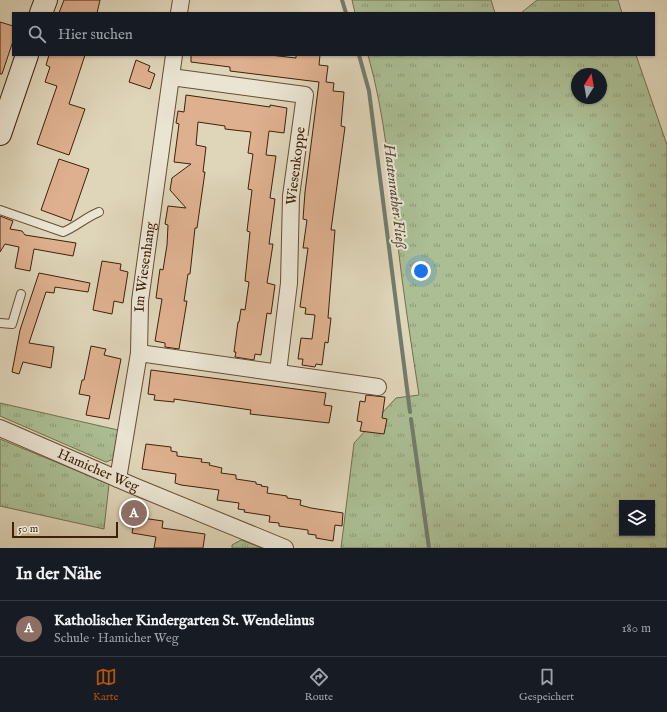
<!DOCTYPE html>
<html lang="de">
<meta charset="utf-8">
<style>
:root{--surface:#171b24;--page:#242831;--text:#f1f3f6;--muted:#9ea1a6;--line:#363941;--accent:#b45309}
body{margin:0;font-family:"IM FELL English",serif;background:var(--page);color:var(--text)}
.controls{position:absolute;right:12px;bottom:12px;display:grid;overflow:hidden;border-radius:0px;box-shadow:0 1px 3px #0004}
.controls button{width:36px;height:36px;display:grid;place-items:center;padding:0;border:0;border-bottom:1px solid var(--line);background:var(--surface);color:var(--text);font:20px sans-serif}
.compass{position:absolute;left:571px;top:68px;width:36px;height:36px;border-radius:50%;background:var(--surface);box-shadow:0 1px 3px #0004;rotate:11deg}
.scale{position:absolute;left:12px;bottom:10px;width:106px;box-sizing:border-box;padding-left:4px;border:2px solid #3f2107;border-top:0;font-size:11px;line-height:14px;white-space:nowrap;color:#3f2107;-webkit-text-stroke:3px #eae4d2;paint-order:stroke}
.you{position:absolute;left:421px;top:271px;width:14px;height:14px;margin:-10px;border:3px solid #fff;border-radius:50%;background:#1a73e8;box-shadow:0 0 0 6px #1a73e833}
.badge{display:grid;place-items:center;width:26px;height:26px;border-radius:50%;background:var(--accent);color:#fff;font-size:13px;font-weight:700}
.pin{position:absolute;translate:-50% -50%;border:2px solid #fff;box-shadow:0 1px 4px #0006}
.list{margin:0;padding:0;list-style:none}
h2{display:flex;justify-content:space-between;align-items:center;height:52px;margin:0;padding:0 16px;font-size:17px}
h2 small{font-size:13px;font-weight:400;color:var(--muted)}
.list li{display:grid;grid-template-columns:26px 1fr auto;gap:12px;align-items:center;box-sizing:border-box;height:56px;padding:0 16px;border-top:1px solid var(--line)}
.list b{display:block;font-size:15px;white-space:nowrap}
.list p{margin:0;font-size:13px;white-space:nowrap;color:var(--muted)}
.list em{font-size:13px;font-style:normal;color:var(--muted)}
.icon{flex:none;width:22px;height:22px;fill:none;stroke:currentColor;stroke-width:2;stroke-linecap:round;stroke-linejoin:round}
.map{position:relative;flex:none;width:667px;height:548px;overflow:hidden}
.search{position:absolute;background:var(--surface);box-shadow:0 1px 3px #0004;left:12px;right:12px;top:12px;height:44px;display:flex;align-items:center;gap:10px;box-sizing:border-box;padding:0 14px;border-radius:0px;color:var(--muted);font-size:15px}
.sheet{height:108px;background:var(--surface)}
nav{display:flex;justify-content:space-around;align-items:center;box-sizing:border-box;height:56px;border-top:1px solid var(--line);background:var(--surface);font-size:11px;color:var(--muted)}
nav a{display:grid;justify-items:center;gap:2px}
nav .on{color:var(--accent)}
.map>svg:first-child{display:block}
.grass{fill:url(#grass-tufts);stroke:#75704e;fill-rule:evenodd}
.lines{fill:none;stroke-linecap:round;stroke-linejoin:round}
.stream{stroke:#717c6c;stroke-width:4}
.building{fill:#deb08f;stroke:#3f2107}
.service-casing{stroke:#674e34;stroke-width:10}
.minor-casing{stroke:#674e34;stroke-width:18}
.secondary-casing{stroke:#3f2107;stroke-width:24}
.service{stroke:#eae4d2;stroke-width:8}
.minor{stroke:#eae4d2;stroke-width:16}
.secondary{stroke:#eae4d2;stroke-width:22}
.labels{text-anchor:middle;dominant-baseline:central;stroke-width:4;stroke-linejoin:round;paint-order:stroke}
.street-label{font-size:14px;fill:#3f2107;stroke:#eae4d2}
.water-label{font-size:15px;font-style:italic;fill:#544731;stroke:#eae4d2}
</style>
<div class="map">
<svg width="667" height="548" viewBox="0 0 667 548">
<defs>
<pattern id="grass-tufts" width="24" height="20" patternUnits="userSpaceOnUse"><rect width="24" height="20" fill="#abbe94"/><path d="M3 7l-1-3M5 7V3M7 7l1-3M15 17l-1-3M17 17v-4M19 17l1-3" fill="none" stroke="#8d9a77"/></pattern>
</defs>
<rect width="100%" height="100%" fill="#dfd5b9"/>
<filter id="stains"><feTurbulence type="fractalNoise" baseFrequency=".005" numOctaves="4"/><feColorMatrix values="0 0 0 0 .2 0 0 0 0 .09 0 0 0 0 .02 0 0 0 .5 -.17"/></filter>
<radialGradient id="worn" r=".72"><stop offset=".6" stop-color="#630" stop-opacity="0"/><stop offset="1" stop-color="#630" stop-opacity=".3"/></radialGradient>
<g class="grass">
<path d="M352 0H491L495 13H355Z"/>
<path d="M537 0H618L622 13H521Z"/>
<path d="M368 55H636L667 145V548H341L354 443 396 398 419 395C411 343 403 291 397 238 390 177 385 115 368 55ZM577 74H601V98H577ZM622 503H652V533H622Z"/>
<path d="M0 403 118 430 114 459 106 462 0 416Z"/>
<path d="M0 439 109 484 104 529 0 506Z"/>
<path d="M241 540 262 548H232V545Z"/>
</g>
<g class="lines">
<g class="stream">
<path d="M342 0 346 13"/>
<path d="M359 55 369 91 410 412"/>
<path d="M411 419 429 548"/>
</g>
</g>
<g class="building">
<path d="M64 0H100L97 13H59Z"/>
<path d="M0 22 13 26V41L2 74H0Z"/>
<path d="M49 55H85L69 104 85 109 69 155 37 144 57 86 45 82 50 67 46 65Z"/>
<path d="M191 55H270L296 58V55H320L319 65 328 66 326 82 334 83 333 91 344 92 341 126 345 127 331 230H335L328 318H331L328 343 325 342 322 365 316 364 315 367 302 365 303 359H298L301 338 312 339 315 315 305 314 306 308 300 307 308 248H303L307 220 303 219 305 192 319 82 230 71V67L191 62Z"/>
<path d="M136 60 150 66 148 71 155 74 150 89 129 82Z"/>
<path d="M186 95 270 107V105L287 108 284 133 269 131 266 155 276 156 270 198 275 199 269 244H273L267 283 275 285 271 314 267 313 261 355 255 354 254 360 235 357 236 352H234L238 322H239L241 309 245 310 249 282 245 281 250 232 247 231 252 190 248 189 253 154 248 153 251 132 225 129V126L198 122 196 145 206 147 203 172H205L197 228H195L190 274H188L184 301H187L179 349 165 347V343L155 341 162 299 156 298 160 269 163 270 167 245 168 225 165 224 168 206 186 208 170 190 172 178 191 164 174 162 179 124 176 123 178 111 184 112Z"/>
<path d="M59 159 89 169 71 221 41 210Z"/>
<path d="M0 216 13 221 10 229 22 231 25 235 76 243 73 256 34 249 30 271 15 268 19 247 5 244 0 252Z"/>
<path d="M102 261 121 264 120 270 128 272 123 303 114 301 112 314 93 310Z"/>
<path d="M39 273 90 283 88 292 55 287 54 293 46 292 29 343 54 347 51 368 23 362 19 374 12 372 20 330Z"/>
<path d="M91 346 106 349 104 355 121 359 109 419 86 415 90 396 79 394 82 380H84Z"/>
<path d="M151 370 326 393 324 405 332 406 329 423 250 414 251 410 174 399V402L154 400 155 395 148 394Z"/>
<path d="M366 395 385 397 382 418 387 419 384 434 360 431 362 422 357 421 360 401 365 402Z"/>
<path d="M146 444 171 447V451L177 452V456L202 459 201 462 210 463 209 465 222 468 221 473 236 475V479L256 482V484L262 485 261 486 268 487 267 493 287 496V498L301 500 300 505 311 508 343 513 342 526 335 525 333 541 316 538V535L308 534V530L279 526V523L269 522 270 516 244 512 245 510 238 509 239 503 217 500 219 490 181 485 175 483 176 474 142 469Z"/>
<path d="M135 517 163 521 162 528 205 534 203 548H154L156 537 132 533Z"/>
</g>
<g class="lines">
<defs>
<g id="service">
<path d="M0 210 63 232C76 227 86 217 99 212"/>
<path d="M0 323 12 324 21 294"/>
</g>
<g id="minor">
<path d="M179 13 181 0"/>
<path d="M171 77 305 95 291 196 289 283 278 372"/>
<path d="M139 353 378 387"/>
<path id="s1" d="M0 428 134 486 285 548"/>
<path id="s2" d="M118 479 139 353 140 301 174 55"/>
</g>
<g id="secondary">
<path d="M41 13 46 0"/>
<path d="M0 134 27 55"/>
</g>
</defs>
<use href="#service" class="service-casing"/>
<use href="#minor" class="minor-casing"/>
<use href="#secondary" class="secondary-casing"/>
<use href="#service" class="service"/>
<use href="#minor" class="minor"/>
<use href="#secondary" class="secondary"/>
</g>
<g class="labels">
<g class="street-label">
<text transform="translate(296 166) rotate(-83)">Wiesenkoppe</text>
<text stroke="none"><textPath href="#s2" startOffset="214">Im Wiesenhang</textPath></text>
<text stroke="none"><textPath href="#s1" startOffset="107">Hamicher Weg</textPath></text>
</g>
<g class="water-label">
<text transform="translate(395 196) rotate(83)">Hastenrather Fließ</text>
</g>
</g>
<rect width="100%" height="100%" filter="url(#stains)"/>
<rect width="100%" height="100%" fill="url(#worn)"/>
</svg>
<div class="controls">
<button><svg class="icon" aria-label="layers" viewBox="0 0 24 24"><path d="M12 4l9 5-9 5-9-5zM3 14l9 5 9-5"/></svg></button>
</div>
<svg class="compass" viewBox="-18 -18 36 36"><path d="M0-13l5 13h-10z" fill="#e53935"/><path d="M0 13l5-13h-10z" fill="#9ea1a6"/></svg>
<div class="scale">50 m</div>
<div class="you"></div>
<div class="pin badge" style="left:134px;top:513px;background:#8d6e63">A</div>
<div class="search"><svg class="icon" aria-label="search" viewBox="0 0 24 24"><circle cx="10" cy="10" r="6"/><path d="M15 15l6 6"/></svg>Hier suchen</div>
</div>
<section class="sheet">
<h2>In der Nähe<small></small></h2>
<ul class="list">
<li><span class="badge" style="background:#8d6e63">A</span><div><b>Katholischer Kindergarten St. Wendelinus</b><p>Schule · Hamicher Weg</p></div><em>180 m</em></li>
</ul>
</section>
<nav>
<a class="on"><svg class="icon" aria-label="map" viewBox="0 0 24 24"><path d="M3 6l6-2 6 2 6-2v14l-6 2-6-2-6 2zM9 4v14M15 6v14"/></svg>Karte</a>
<a><svg class="icon" aria-label="directions" viewBox="0 0 24 24"><path d="M12 3l9 9-9 9-9-9zM9 14v-3h6M13 9l2 2-2 2"/></svg>Route</a>
<a><svg class="icon" aria-label="saved" viewBox="0 0 24 24"><path d="M7 4h10v16l-5-4-5 4z"/></svg>Gespeichert</a>
</nav>
